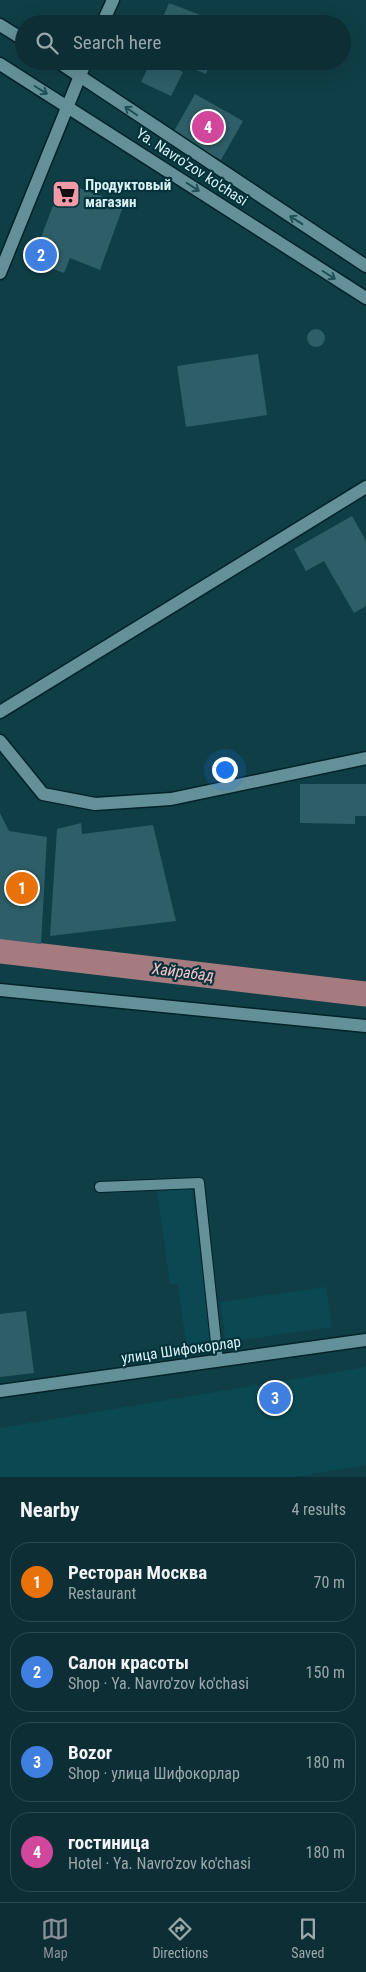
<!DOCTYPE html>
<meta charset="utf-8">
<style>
:root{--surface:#0c2e34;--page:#15363c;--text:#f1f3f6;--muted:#9aa8ac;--line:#2c4a4f;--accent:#8c9099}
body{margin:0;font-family:"Roboto Condensed",sans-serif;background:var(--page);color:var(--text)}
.you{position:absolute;left:224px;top:769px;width:18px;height:18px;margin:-12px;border:4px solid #fff;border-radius:50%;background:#1a73e8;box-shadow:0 0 0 8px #1a73e833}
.badge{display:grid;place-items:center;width:32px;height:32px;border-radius:50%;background:var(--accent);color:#fff;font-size:16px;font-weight:700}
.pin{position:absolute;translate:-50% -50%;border:2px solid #fff;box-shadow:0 1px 5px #0006}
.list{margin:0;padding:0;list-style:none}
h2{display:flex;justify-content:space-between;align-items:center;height:65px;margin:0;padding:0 20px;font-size:21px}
h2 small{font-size:16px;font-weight:400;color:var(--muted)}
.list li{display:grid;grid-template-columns:32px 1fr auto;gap:15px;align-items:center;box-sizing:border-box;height:80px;margin:0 10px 10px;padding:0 10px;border:1px solid var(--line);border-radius:20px}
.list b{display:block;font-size:19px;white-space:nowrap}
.list p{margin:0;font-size:16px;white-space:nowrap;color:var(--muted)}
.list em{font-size:16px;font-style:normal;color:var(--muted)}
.icon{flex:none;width:28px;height:28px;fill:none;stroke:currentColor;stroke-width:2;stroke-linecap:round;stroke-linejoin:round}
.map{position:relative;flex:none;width:366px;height:1477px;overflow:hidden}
.search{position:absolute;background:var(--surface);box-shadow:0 5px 20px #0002;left:15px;right:15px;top:15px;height:55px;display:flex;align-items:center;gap:12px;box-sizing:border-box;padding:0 18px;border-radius:28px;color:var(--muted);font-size:19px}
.sheet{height:425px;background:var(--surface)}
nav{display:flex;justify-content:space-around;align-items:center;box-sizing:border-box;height:70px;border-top:1px solid var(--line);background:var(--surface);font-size:14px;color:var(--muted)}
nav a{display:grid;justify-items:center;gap:2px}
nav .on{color:var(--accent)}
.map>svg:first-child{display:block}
.built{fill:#0b4952}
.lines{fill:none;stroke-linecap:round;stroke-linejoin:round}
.canal{stroke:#a57b80;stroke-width:25}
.building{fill:#2e5e67}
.service-casing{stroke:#012329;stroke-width:12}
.minor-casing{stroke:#012329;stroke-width:15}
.tertiary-casing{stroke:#012329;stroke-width:15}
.service{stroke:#649199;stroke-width:10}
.minor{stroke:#649199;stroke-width:12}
.tertiary{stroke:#649199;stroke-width:12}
.oneway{stroke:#204f57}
.labels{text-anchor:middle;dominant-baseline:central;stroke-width:4.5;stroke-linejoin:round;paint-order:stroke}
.street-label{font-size:15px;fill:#d9f0f5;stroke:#03333b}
.poi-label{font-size:15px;font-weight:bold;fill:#d9f0f5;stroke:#03333b;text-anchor:start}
.water-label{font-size:16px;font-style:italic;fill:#fcc2c9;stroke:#03333b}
</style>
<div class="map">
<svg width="366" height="1477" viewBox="0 0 366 1477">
<rect width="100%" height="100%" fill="#103e46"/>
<g class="built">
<path d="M191 1186 213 1346 187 1349 178 1284H170L157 1190Z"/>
<path d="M326 1287 332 1327 226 1342 220 1302Z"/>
<path d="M366 1367V1465L294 1477H0V1428Z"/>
</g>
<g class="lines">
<path class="canal" d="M0 951 366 994"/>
</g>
<g class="building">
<path d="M169 3 224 24H160Z"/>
<path d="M151 61H161L183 72 171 96 141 82Z"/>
<path d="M174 61H211L206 74Z"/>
<path d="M195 94 243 121 221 160 173 133Z"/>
<path d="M62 182 124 204 100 270 70 258 64 273 32 261Z"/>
<circle cx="316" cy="338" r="9"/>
<path d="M258 354 267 415 186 427 177 366Z"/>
<path d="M352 516 366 541V606L354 613 324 561 306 571 294 549Z"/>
<path d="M300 784H366V816H355V824L300 823Z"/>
<path d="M0 813 9 831 47 837 41 944 0 939Z"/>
<path d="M81 823 82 834 153 825 176 921 50 936 57 829Z"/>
<path d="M26 1311 34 1373 0 1377V1314Z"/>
</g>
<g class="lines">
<defs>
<path id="service" d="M100 1187 199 1183 218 1361"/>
<g id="minor">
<path d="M0 25 24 40"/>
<path d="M57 61 366 266"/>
<path d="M0 64 366 298"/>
<path d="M0 712 366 487"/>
<path d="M0 741 43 794 95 804 171 799 366 758"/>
<path d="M0 990 366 1026"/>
<path d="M0 1391 366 1340"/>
</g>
<g id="tertiary">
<path d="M102 24 113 0"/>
<path d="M0 273 86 61"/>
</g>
</defs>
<use href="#service" class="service-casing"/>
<use href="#minor" class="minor-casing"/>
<use href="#tertiary" class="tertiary-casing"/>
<use href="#service" class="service"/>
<use href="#minor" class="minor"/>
<use href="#tertiary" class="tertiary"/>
</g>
<defs><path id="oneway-shaft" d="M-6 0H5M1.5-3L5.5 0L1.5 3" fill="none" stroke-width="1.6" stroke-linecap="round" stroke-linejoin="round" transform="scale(1.25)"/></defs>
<g class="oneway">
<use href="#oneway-shaft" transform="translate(41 90) rotate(32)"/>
<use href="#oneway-shaft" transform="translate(131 111) rotate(-145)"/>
<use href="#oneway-shaft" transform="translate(193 187) rotate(33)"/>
<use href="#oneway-shaft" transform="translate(296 220) rotate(-147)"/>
<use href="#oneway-shaft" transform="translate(329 275) rotate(32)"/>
</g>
<defs>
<symbol id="supermarket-square" viewBox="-11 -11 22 22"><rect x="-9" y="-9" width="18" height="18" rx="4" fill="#f39aa7" stroke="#03333b"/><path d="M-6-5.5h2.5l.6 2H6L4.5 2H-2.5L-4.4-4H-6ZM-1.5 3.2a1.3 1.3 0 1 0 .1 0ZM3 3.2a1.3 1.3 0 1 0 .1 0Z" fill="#111"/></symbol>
</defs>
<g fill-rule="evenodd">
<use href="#supermarket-square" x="50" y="178" width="32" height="32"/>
</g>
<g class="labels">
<g class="street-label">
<text transform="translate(192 167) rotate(33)">Ya. Navro'zov ko'chasi</text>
<text transform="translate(181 1350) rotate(-8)">улица Шифокорлар</text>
</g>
<g class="poi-label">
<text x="85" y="185">Продуктовый<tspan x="85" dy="17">магазин</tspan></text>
</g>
<g class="water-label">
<text transform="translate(183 972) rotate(7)">Хайрабад</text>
</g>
</g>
</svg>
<div class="you"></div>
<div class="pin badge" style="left:22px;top:888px;background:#e8710a">1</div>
<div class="pin badge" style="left:41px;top:255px;background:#3f7fe0">2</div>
<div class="pin badge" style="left:275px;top:1398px;background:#3f7fe0">3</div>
<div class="pin badge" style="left:208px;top:127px;background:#d1479c">4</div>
<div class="search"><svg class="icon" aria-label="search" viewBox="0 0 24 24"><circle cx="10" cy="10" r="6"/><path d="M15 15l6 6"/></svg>Search here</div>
</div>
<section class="sheet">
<h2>Nearby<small>4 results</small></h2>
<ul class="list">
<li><span class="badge" style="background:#e8710a">1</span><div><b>Ресторан Москва</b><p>Restaurant</p></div><em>70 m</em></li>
<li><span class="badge" style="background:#3f7fe0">2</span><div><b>Салон красоты</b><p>Shop · Ya. Navro'zov ko'chasi</p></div><em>150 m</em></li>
<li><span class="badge" style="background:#3f7fe0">3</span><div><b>Bozor</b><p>Shop · улица Шифокорлар</p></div><em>180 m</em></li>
<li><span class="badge" style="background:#d1479c">4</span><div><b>гостиница</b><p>Hotel · Ya. Navro'zov ko'chasi</p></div><em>180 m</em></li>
</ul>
</section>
<nav>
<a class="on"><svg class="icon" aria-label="map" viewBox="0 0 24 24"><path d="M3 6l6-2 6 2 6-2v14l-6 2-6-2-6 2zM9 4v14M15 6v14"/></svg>Map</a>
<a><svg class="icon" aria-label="directions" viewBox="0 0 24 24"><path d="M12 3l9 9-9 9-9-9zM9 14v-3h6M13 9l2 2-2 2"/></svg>Directions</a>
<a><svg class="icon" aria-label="saved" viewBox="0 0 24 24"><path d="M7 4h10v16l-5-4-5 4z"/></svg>Saved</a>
</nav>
